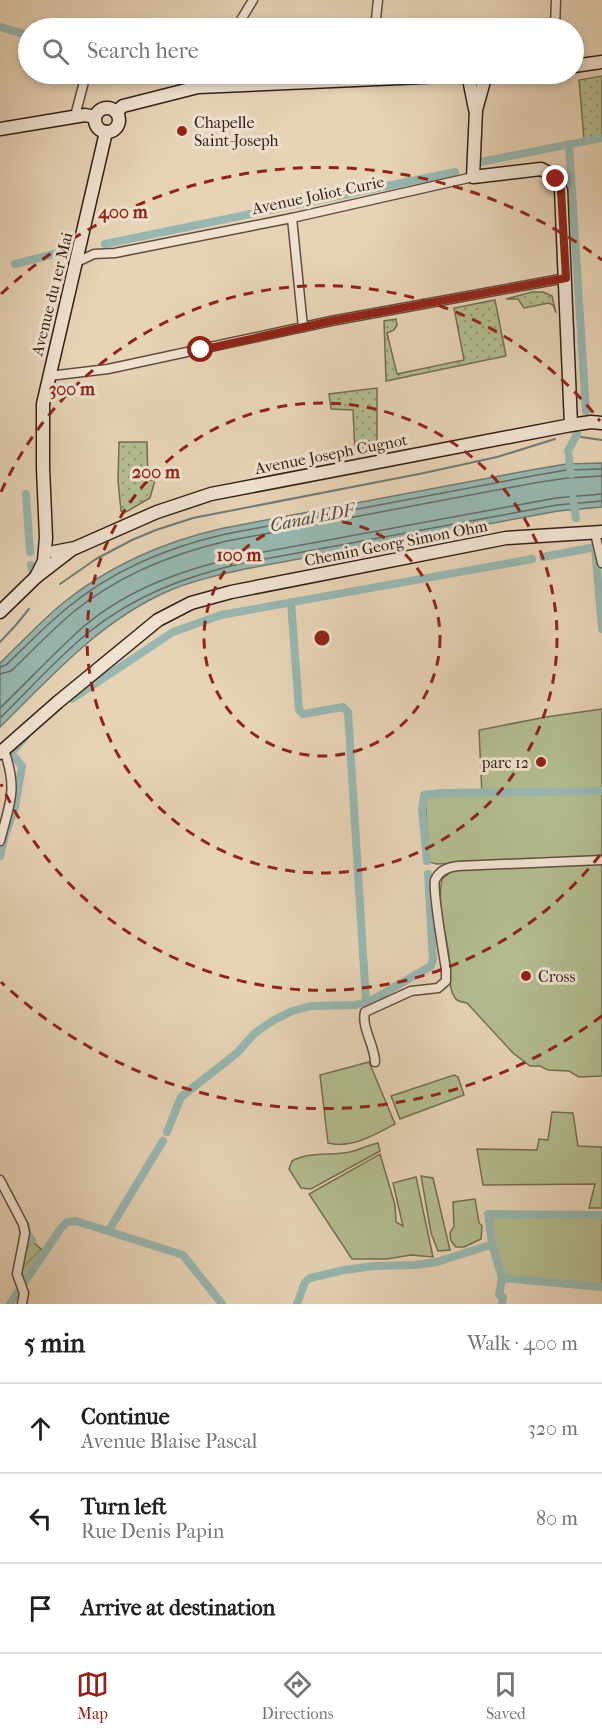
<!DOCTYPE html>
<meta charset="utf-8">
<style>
:root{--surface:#fff;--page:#f6f6f6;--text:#202124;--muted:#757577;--line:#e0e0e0;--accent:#8f2418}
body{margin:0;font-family:"IM FELL French Canon",serif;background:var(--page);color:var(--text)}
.stop{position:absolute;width:18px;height:18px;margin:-14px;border:4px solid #8f2418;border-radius:50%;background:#fff}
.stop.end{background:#8f2418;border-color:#fff;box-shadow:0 2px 6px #0008}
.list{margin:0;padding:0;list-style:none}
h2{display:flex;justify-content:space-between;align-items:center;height:78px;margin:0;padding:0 24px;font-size:26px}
h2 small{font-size:20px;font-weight:400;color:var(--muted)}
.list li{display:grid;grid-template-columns:39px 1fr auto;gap:18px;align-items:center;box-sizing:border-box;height:90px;padding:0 24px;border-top:2px solid var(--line)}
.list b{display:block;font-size:22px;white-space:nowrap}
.list p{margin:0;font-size:20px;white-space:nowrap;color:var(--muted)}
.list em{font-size:20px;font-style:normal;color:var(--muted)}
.icon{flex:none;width:33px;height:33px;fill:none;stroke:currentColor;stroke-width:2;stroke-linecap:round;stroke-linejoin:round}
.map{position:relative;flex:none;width:602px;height:1304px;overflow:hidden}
.search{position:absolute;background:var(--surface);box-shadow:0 3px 9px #0003;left:18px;right:18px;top:18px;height:66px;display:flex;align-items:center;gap:15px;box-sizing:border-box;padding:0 21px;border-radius:33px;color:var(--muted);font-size:22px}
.sheet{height:348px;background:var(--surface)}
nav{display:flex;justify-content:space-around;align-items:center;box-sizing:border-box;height:84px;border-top:2px solid var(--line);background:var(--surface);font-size:16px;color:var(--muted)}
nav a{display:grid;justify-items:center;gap:3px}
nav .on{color:var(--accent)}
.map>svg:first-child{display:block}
.grass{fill:url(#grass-dots);stroke:#746e54;stroke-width:1.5}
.park{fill:#b3bd90;stroke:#746e54;stroke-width:1.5}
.garden{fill:url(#garden-furrows);stroke:#746e54;stroke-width:1.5}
.water{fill:#97b7b0;stroke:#707b74;stroke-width:1.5}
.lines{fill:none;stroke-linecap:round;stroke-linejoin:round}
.shore{stroke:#666c64;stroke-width:1.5}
.stream{stroke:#707b74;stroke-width:2}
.canal{stroke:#97b7b0;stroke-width:8}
.street-casing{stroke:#624d40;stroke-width:11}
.secondary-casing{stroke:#352019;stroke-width:15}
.street{stroke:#efe2d0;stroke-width:8}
.secondary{stroke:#efe2d0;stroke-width:12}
.route{stroke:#8f2418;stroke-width:8}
.ring{fill:none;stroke:#8f2418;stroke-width:3;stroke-dasharray:10 8}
.poi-dot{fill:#8f2418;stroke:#efe2d0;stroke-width:2}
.labels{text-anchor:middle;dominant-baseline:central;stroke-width:6;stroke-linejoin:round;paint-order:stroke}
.poi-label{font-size:16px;fill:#352019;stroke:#efe2d0;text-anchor:start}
.street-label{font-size:16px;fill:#352019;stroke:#efe2d0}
.water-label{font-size:18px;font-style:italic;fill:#524d46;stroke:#efe2d0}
.centre{fill:#8f2418;stroke:#efe2d0;stroke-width:3}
.ring-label{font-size:18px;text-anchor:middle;font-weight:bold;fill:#8f2418;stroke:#efe2d0;stroke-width:6;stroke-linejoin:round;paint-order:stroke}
</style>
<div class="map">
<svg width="602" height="1304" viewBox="0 0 602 1304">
<defs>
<pattern id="grass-dots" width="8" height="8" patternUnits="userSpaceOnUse" patternTransform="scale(1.5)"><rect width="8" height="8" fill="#b3bd90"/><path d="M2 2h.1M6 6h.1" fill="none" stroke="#929975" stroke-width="1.8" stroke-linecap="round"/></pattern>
<pattern id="garden-furrows" width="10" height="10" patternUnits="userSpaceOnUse" patternTransform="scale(1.5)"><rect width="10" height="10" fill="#b3bd90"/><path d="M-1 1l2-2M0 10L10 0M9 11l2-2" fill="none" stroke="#929975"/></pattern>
</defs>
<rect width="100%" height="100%" fill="#e7d3b6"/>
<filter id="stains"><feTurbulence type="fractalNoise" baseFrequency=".00333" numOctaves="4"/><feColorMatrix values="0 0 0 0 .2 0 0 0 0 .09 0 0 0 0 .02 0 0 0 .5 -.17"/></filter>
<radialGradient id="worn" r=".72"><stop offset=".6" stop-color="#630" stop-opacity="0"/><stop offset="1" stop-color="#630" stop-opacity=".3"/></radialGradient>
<g class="grass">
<path d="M602 76V135L584 139 579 80Z"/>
<path d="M532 292H543L552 296 556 313 553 305 549 303 524 308 518 299H506Z"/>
<path d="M495 300 506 356 386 381 384 321 396 319 397 325 394 330 387 333 397 374 464 360 454 308Z"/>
<path d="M377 388V449L355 453 353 410 331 409 329 394Z"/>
<path d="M119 442H147L148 480H155L150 498 126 512 121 511 118 481Z"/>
</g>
<g class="park">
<path d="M602 709V858L437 864 429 862 425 796 482 794 479 730 546 717Z"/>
<path d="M602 862V1076L579 1077 569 1071 548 1070 540 1066H530L513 1053 467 1003C462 1002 458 1002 455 998 448 988 451 976 450 965 448 937 436 908 442 879L452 871 464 869Z"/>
<path d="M369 1062 395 1124C375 1135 350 1149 328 1143L320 1075Z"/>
<path d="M454 1075 458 1077 464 1095 400 1119 391 1096Z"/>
<path d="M552 1112 573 1113 578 1146 602 1147V1208H589L595 1184 483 1185 477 1149 537 1150 539 1139 548 1140Z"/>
<path d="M378 1143 380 1151 311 1189 301 1188 289 1169 292 1161C310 1151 330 1156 350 1152 359 1150 368 1145 378 1143Z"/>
<path d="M380 1154 395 1205 396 1222 403 1226 393 1183 416 1177 433 1257 411 1255 387 1259H352L309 1194Z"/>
<path d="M421 1176 433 1178 450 1250 438 1251 431 1233Z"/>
<path d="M475 1199 479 1223 482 1226 481 1239 464 1247H456L451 1241 450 1233 454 1226 453 1202Z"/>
<path d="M491 1215 602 1216V1286L503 1277 494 1245Z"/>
</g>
<path class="garden" d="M29 1238 43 1251 23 1283 21 1270Z"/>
<path class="water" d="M602 463V507L558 511 245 569C218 575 191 581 166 592 99 622 51 677 0 727V663C21 643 41 621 63 603 110 565 166 541 224 528L531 470 566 464Z"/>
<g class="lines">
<g class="shore">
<path d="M0 667 6 665C26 646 46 625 67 608 113 570 168 547 226 534L532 476 566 470 602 469"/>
<path d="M0 674 11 671C31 652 51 631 72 613 117 576 171 554 227 541L534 483 567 478 602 476"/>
<path d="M0 708C28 681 54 653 83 627 129 588 185 569 242 556L556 498 602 494"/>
<path d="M0 718C29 690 58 657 89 632 135 595 187 576 243 563L557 505 602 501"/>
</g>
<g class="stream">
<path d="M581 437 602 440"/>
<path d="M60 584 96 559 132 540 156 530 193 518 424 473 497 457 555 439"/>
<path d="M0 642 15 626 29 609"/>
</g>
<g class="canal">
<path d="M0 27 28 35"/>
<path d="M178 74 198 78"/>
<path d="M233 77 303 74"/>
<path d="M569 144 586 411"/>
<path d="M480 162 602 138"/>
<path d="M105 244 455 172"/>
<path d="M15 264 62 252"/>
<path d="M568 451 577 434"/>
<path d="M569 457 571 474"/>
<path d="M26 494 30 552"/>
<path d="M573 499 576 518"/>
<path d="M543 557 595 547 602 629"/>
<path d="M31 565 32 570"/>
<path d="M291 602 299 710 303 714 343 707 348 712 366 1001"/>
<path d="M72 699 173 632 221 615 532 559"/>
<path d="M7 830 15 807 22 766 11 753 26 736"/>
<path d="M0 856 6 830"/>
<path d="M427 861 422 809 424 795 442 793 602 791"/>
<path d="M167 1132 181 1097 237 1053 255 1033 274 1020 292 1011 311 1006 356 1005 372 1000 431 966 433 960 428 874"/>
<path d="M26 1225 27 1234 32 1240"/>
<path d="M109 1230 163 1141"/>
<path d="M492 1244 502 1278"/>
<path d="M10 1304 61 1228 67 1222 76 1221 183 1255 222 1304"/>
<path d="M297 1304 305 1282 310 1278 344 1270 375 1266 415 1265 437 1262 490 1245 492 1244 488 1214 602 1215"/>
<path d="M502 1304 503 1297 499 1295 502 1278 602 1287"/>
</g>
<defs>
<g id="street">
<path d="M236 28 253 0"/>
<path d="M375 28 378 0"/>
<path d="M555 28 556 0"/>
<path d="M208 86 213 74"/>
<path d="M75 116 86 74"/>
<path d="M292 218 303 327"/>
<path d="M77 262 94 254 115 253 292 218 473 177"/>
<path d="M49 376 108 369 331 321 566 278"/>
<path d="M595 533 602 563"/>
<path d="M0 841C10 802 18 790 4 750"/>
<path d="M375 1062C375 1046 361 1027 365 1012L411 991 438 988 446 981V970C444 956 432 889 435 880 439 871 448 867 458 866L602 860"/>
<path d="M0 1180 23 1224 25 1233 17 1274 24 1293 22 1304"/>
</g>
<g id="secondary">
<path d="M574 66 602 62"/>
<path d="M468 74 475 109"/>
<path d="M486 74 476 110 473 177 541 169 553 175 561 190 571 425"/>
<circle cx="107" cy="120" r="12"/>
<path d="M116 112 123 106 198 87 490 74"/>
<path d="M0 129 85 115 95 117"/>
<path d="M54 552 75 548 157 512 211 494 571 425 591 422 602 423"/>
<path d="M36 577 44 561 46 538 43 468V404L106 132"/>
<path d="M0 612 36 577 71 550"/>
<path d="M0 753 58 702 158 620 191 603 231 592 506 538 602 532"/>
</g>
</defs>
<use href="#street" class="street-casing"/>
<use href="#secondary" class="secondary-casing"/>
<use href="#street" class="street"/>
<use href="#secondary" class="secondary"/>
</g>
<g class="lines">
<path class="route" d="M201 350 331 321 566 278 561 190 556 179"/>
</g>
<g class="ring">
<circle cx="322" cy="638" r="118"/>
<circle cx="322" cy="638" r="235"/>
<path d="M600 855A353 353 0 0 1 1 784M1 492A353 353 0 0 1 600 421"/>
<path d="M602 1016A470 470 0 0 1 1 982M1 294A470 470 0 0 1 602 260"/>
</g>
<g class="poi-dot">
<circle cx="182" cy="131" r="6"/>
<circle cx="541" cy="762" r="6"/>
<circle cx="526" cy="976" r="6"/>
</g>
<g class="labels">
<g class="poi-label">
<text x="194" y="122">Chapelle<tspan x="194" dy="18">Saint-Joseph</tspan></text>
<text x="529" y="762" text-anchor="end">parc 12</text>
<text x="538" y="976">Cross</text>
</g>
<g class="street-label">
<text transform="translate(318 195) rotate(-12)">Avenue Joliot-Curie</text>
<text transform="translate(52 294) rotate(-76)">Avenue du 1er Mai</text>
<text transform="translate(331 454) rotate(-11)">Avenue Joseph Cugnot</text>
<text transform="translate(396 543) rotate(-11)">Chemin Georg Simon Ohm</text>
</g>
<g class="water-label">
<text transform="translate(312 518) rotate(-11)">Canal EDF</text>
</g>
</g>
<circle cx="322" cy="638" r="9" class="centre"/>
<g class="ring-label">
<text x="123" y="218">400 m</text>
<text x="72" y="395">300 m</text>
<text x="156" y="478">200 m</text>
<text x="239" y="561">100 m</text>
</g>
<rect width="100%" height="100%" filter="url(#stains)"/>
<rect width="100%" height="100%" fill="url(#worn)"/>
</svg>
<div class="stop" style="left:201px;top:350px"></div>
<div class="stop end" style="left:556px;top:179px"></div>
<div class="search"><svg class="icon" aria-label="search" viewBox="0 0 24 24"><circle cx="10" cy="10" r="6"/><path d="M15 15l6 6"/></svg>Search here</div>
</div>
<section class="sheet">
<h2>5 min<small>Walk · 400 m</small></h2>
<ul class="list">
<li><svg class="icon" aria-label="ahead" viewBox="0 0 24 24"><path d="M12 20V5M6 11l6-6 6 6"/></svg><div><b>Continue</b><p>Avenue Blaise Pascal</p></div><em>320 m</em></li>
<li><svg class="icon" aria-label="left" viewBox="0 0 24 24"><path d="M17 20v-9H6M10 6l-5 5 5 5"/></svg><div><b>Turn left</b><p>Rue Denis Papin</p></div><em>80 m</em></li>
<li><svg class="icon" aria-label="arrive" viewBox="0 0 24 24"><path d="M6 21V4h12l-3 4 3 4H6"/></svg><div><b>Arrive at destination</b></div></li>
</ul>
</section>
<nav>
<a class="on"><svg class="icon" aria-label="map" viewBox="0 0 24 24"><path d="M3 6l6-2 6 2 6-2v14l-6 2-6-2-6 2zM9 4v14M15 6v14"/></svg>Map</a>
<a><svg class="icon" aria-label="directions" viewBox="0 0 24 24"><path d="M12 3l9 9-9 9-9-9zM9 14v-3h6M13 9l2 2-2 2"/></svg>Directions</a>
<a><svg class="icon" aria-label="saved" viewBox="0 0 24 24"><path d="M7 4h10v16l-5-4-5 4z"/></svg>Saved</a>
</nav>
